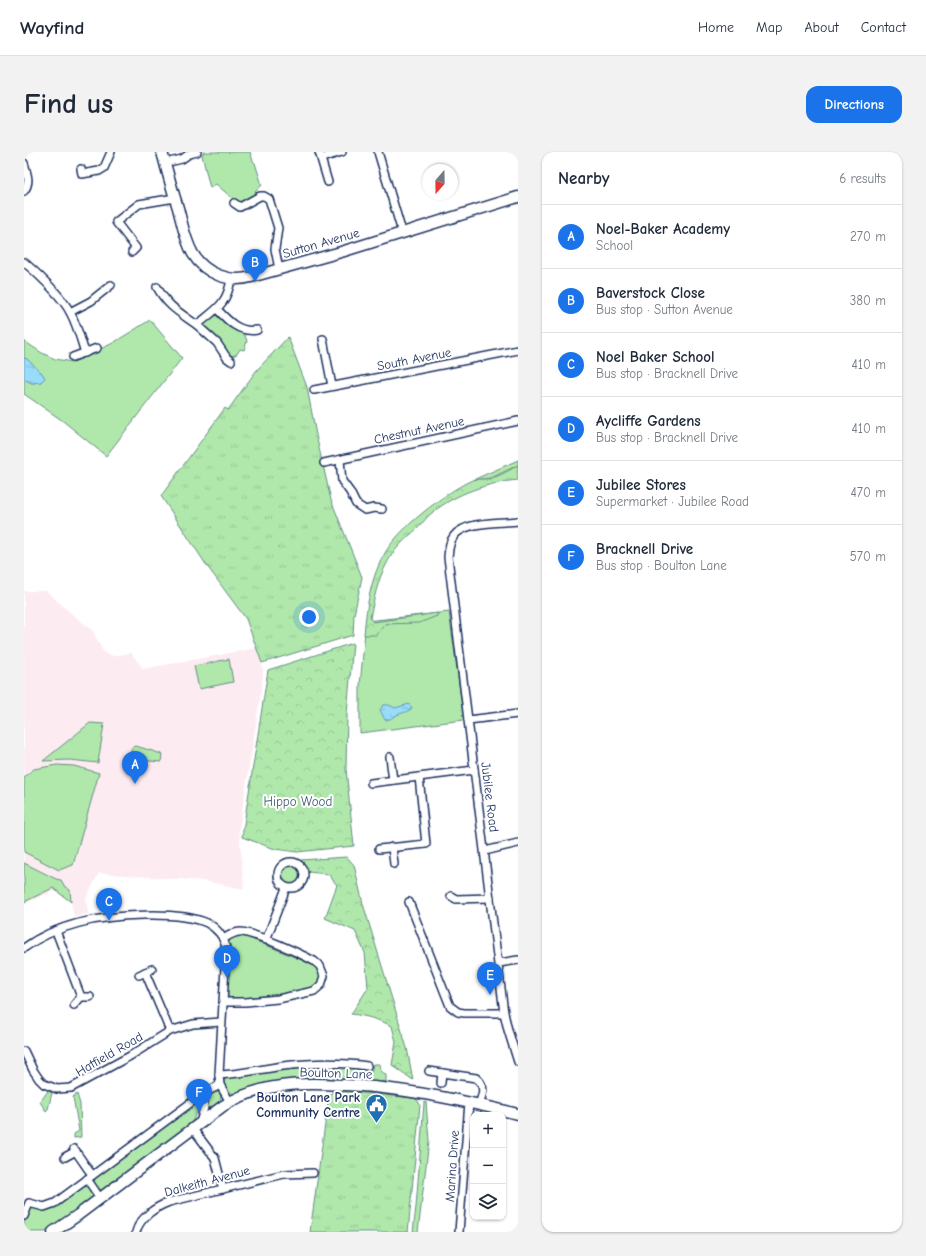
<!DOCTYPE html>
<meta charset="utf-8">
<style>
:root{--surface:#fff;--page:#f2f2f3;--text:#1f2937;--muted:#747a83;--line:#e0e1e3;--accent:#1a73e8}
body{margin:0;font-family:"Comic Neue",sans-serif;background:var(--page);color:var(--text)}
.controls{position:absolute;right:12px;bottom:12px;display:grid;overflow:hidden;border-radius:8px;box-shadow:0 1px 3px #0004}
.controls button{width:36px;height:36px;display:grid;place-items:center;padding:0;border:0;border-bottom:1px solid var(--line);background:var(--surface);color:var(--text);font:20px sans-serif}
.compass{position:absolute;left:398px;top:12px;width:36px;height:36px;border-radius:50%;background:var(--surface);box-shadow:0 1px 3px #0004;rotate:200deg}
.you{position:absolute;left:285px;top:465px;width:14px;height:14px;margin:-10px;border:3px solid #fff;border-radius:50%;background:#1a73e8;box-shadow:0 0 0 6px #1a73e833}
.badge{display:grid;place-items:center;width:26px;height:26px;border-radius:50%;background:var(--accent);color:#fff;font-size:13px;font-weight:700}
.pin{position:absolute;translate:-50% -33px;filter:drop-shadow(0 1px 2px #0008)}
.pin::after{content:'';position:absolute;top:21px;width:14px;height:12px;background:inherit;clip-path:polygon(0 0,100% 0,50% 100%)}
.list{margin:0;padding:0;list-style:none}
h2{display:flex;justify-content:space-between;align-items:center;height:52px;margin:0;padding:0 16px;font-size:17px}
h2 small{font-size:13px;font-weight:400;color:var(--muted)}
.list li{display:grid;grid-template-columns:26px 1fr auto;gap:12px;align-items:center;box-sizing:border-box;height:64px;padding:0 16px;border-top:1px solid var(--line)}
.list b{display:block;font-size:15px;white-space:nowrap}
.list p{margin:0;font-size:13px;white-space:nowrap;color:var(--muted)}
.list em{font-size:13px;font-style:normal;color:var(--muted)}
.icon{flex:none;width:22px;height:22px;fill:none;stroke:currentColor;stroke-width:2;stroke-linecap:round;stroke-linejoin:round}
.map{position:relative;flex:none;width:494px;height:1080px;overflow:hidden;border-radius:12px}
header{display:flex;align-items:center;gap:24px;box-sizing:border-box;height:56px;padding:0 20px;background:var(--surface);border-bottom:1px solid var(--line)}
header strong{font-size:19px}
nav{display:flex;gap:22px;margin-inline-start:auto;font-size:14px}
.intro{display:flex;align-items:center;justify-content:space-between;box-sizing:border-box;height:96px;padding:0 24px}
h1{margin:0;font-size:28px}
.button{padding:10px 18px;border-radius:12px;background:var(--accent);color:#fff;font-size:14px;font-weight:700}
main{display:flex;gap:24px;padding:0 24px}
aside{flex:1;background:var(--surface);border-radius:12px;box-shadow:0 1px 3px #0004}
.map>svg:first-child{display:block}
.built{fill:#fcebf1}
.grass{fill:#b0e8ab;stroke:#668c84}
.forest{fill:url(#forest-crowns);stroke:#668c84}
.park{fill:url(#park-tufts);stroke:#668c84}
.water{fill:url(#water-ripples);stroke:#6697bc}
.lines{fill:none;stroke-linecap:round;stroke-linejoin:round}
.street-casing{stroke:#1b2f5e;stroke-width:10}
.secondary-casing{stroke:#1b2f5e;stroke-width:13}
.street{stroke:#fff;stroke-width:7}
.secondary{stroke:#fff;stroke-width:10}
.labels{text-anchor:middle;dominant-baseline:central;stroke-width:4;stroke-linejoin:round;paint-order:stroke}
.street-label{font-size:13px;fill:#1b2f5e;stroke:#fff}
.park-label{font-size:13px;fill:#405d71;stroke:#fff}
.poi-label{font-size:13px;font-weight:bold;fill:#1b2f5e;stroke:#fff;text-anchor:end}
</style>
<header>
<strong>Wayfind</strong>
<nav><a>Home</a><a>Map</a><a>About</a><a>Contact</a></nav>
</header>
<div class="intro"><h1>Find us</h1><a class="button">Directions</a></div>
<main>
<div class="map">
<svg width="494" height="1080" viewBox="0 0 494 1080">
<defs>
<pattern id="forest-crowns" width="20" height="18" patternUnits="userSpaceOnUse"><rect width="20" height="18" fill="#b0e8ab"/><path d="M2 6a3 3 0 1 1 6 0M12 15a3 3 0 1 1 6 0" fill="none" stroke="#97c796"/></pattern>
<pattern id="park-tufts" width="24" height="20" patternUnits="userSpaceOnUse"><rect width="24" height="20" fill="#b0e8ab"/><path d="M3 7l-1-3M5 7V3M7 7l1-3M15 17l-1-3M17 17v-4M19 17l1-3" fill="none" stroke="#97c796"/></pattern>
<pattern id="water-ripples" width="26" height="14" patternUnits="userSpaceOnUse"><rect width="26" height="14" fill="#98dcfa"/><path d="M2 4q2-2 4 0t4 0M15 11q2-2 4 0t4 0" fill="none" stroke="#82bdd9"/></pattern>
</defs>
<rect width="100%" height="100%" fill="#fff"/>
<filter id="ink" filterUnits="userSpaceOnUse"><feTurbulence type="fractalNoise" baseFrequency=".025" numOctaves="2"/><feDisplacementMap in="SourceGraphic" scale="8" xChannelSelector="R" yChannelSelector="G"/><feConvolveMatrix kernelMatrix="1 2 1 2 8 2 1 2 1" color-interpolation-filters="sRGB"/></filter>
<g filter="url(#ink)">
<path class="built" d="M0 439H22L43 458 68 478 80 501 90 504 107 501 119 517 233 496 237 508 239 519 238 533 215 677 220 737 180 729 75 721 62 746 64 762 50 765 47 750 30 739 0 752Z"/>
<g class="grass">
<path d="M180 0H226L229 9 231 11 238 33 231 40 233 43 216 53 192 32 186 36 178 3Z"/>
<path d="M191 162 194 163 220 181 223 189 220 198 216 197 213 202 209 204 202 201 180 174V172Z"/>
<path d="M126 168 158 206 82 304 39 269 0 242V227L8 231 17 230 3 207 0 206V189L18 201 31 207 49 210 89 191Z"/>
<path d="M494 308V313L467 326 449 328Z"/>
<path d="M425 460 440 568 336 581V534L342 469Z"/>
<path d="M205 507 209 530 175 537 170 514Z"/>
<path d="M66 571 80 572 74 611 46 608 19 609Z"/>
<path d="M112 594 138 602 137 610 104 607 108 595Z"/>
<path d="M33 613 50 614 75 621 49 713 35 718 0 700V625L10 617Z"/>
<path d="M0 711 32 727 37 728 41 735 46 738 47 750 29 736 0 750Z"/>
<circle cx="267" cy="723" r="11"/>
<path d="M218 783 292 814C298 822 296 829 290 837L244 845 210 847 206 846 202 841 204 789 209 784Z"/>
<path d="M349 912H356L357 919 362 923V930H332L210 943 204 938 199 931 201 926C247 918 290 911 337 917L341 921H347Z"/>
<path d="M24 939 28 941 24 957 22 959 16 950Z"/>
<path d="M192 940 196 941 197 949 183 960C183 952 184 943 192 940Z"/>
<path d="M53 942 56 952 57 985 50 986V982L55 979 49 945Z"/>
<path d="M174 950 175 954 167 973 79 1039 75 1037 70 1031 71 1026Z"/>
<path d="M402 950 405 989 394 1080H389L392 1055 400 951Z"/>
<path d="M60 1034C67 1033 70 1040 68 1046L34 1073 21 1080H0C0 1068 1 1054 16 1056Z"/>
</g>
<g class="forest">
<path d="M494 313V328C463 331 433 341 409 360 403 364 399 371 394 376 382 386 369 398 362 413 353 429 350 448 346 466L349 470 414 461 413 464 395 471 361 472 353 483H340C342 456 347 424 361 401 374 377 421 341 446 329 452 326 460 328 467 326 476 324 486 318 494 313Z"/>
<path d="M329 491 323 562 322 617 330 694 273 700 251 697 218 685 244 518Z"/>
<path d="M323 705 330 713 339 752 383 896 389 928 368 913 372 890 368 874C353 867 343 864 327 862L344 836 341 801 331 779 301 766 313 733 304 722 284 720 277 708Z"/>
</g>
<g class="park">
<path d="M264 185 283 235 292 283 307 348 338 425 330 463 329 483 238 511 222 467 183 414 137 344 201 256 204 258 232 219Z"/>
<path d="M310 938 390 946 394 949 396 953 384 1080H286L305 943Z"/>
</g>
<g class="water">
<path d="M0 206 3 207 18 221 21 226 17 230 8 231 0 227Z"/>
<path d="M385 552 388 556C383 561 379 560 373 563 367 566 368 567 361 568L356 558 359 553H365L371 556Z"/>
</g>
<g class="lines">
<defs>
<g id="street">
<path d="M295 0 304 30"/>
<path d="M354 0 378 80"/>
<path d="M298 6 318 0"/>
<path d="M0 11C3 22 7 30 0 39"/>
<path d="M141 11 158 7 165 2 173 0"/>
<path d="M57 17 58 22 75 19 80 16 87 0"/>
<path d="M210 51 216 55 236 44H240L245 47 254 76 251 97 255 117"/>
<path d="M108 100 112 96 92 70 115 52 151 46"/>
<path d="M0 110C15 123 37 143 46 160 53 173 57 188 61 201"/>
<path d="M207 127C203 153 192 157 173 173L193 191 203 206 207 209"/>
<path d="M133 135C144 155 155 160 173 173"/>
<path d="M193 157C204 169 215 181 233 178"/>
<path d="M46 160 67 149 87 133"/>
<path d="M299 187 308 234"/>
<path d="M49 205 73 196"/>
<path d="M290 238 494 198"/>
<path d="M316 308 318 329 326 340 332 352 341 358 350 356 358 357"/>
<path d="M300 311 494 269"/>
<path d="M494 369C477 371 441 369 430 384 425 390 425 397 424 405L480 861 484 878 494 910"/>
<path d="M444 568 494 562"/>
<path d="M366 605 369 628"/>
<path d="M347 631 450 618"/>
<path d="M368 695 370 712"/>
<path d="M355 697 402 692 395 625"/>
<path d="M461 699 494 691"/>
<circle cx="267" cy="723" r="13"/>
<path d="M427 744 432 747 466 746"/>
<path d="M385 750 426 854 434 860 440 861H480"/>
<path d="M32 779 57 845"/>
<path d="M242 788 262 736"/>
<path d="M0 796C16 784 36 776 55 771 86 763 154 758 183 771 193 776 201 786 202 797L195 923 196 933 206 950"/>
<path d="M475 811 494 808"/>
<path d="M121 820 146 879"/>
<path d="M115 823 128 817"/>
<path d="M199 850H222L254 847 290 839 297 833 300 824 296 814 290 809C277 802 230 780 216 780 210 780 204 784 199 787"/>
<path d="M50 853 57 845H66"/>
<path d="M0 899 9 918 15 927 20 932 33 937 47 936 106 904 146 879 169 872 197 870"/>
<path d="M405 919 452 926C462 934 459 942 455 952"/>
<path d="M195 923C217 922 237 917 259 914 286 911 316 910 343 914"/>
<path d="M417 931 418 921"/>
<path d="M176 972 180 955V941"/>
<path d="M169 977 191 1006 199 1037"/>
<path d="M50 997 68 1023"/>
<path d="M41 1005 52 999"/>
<path d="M63 1027 76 1046"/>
<path d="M0 1064 5 1051 20 1055 31 1051 180 941 196 933"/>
<path d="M112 1080C116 1065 132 1055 145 1050L260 1022 289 1021"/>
<path d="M435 1080 445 950"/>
</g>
<g id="secondary">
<path d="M138 0C143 19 148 37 154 56 158 71 161 88 169 102 181 122 206 131 227 125L317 100 494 45"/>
<path d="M29 1080 54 1063 199 954C243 926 299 931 350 935 399 940 446 950 494 962"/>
</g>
</defs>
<use href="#street" class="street-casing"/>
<use href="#secondary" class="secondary-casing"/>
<use href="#street" class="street"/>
<use href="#secondary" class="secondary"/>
</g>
</g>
<defs>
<symbol id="civic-pin" viewBox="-11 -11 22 30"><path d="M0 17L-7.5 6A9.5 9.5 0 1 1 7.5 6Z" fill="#1f6fb2" stroke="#fff"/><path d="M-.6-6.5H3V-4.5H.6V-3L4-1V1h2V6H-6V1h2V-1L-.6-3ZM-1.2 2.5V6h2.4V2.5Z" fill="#fff"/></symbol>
</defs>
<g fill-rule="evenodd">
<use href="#civic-pin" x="340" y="940" width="25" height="34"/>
</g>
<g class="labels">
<g class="street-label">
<text transform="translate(297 91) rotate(-16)">Sutton Avenue</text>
<text transform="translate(390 207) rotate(-11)">South Avenue</text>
<text transform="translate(395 278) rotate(-12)">Chestnut Avenue</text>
<text transform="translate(466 645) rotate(83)">Jubilee Road</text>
<text transform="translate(85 902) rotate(-30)">Hatfield Road</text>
<text transform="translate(312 921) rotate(2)">Boulton Lane</text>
<text transform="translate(428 1014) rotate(-86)">Marina Drive</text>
<text transform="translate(183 1029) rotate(-15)">Dalkeith Avenue</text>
</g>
<g class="park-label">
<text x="274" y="649">Hippo Wood</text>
</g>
<g class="poi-label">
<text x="336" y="945">Boulton Lane Park<tspan x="336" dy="15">Community Centre</tspan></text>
</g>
</g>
</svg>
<div class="controls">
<button>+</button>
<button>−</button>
<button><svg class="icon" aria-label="layers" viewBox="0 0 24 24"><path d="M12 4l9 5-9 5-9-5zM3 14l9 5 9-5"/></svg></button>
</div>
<svg class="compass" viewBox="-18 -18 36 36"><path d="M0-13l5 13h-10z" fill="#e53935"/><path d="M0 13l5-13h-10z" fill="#747a83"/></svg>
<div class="you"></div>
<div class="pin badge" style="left:111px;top:632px">A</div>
<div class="pin badge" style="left:231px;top:130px">B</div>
<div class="pin badge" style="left:85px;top:769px">C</div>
<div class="pin badge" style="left:203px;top:826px">D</div>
<div class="pin badge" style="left:466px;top:843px">E</div>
<div class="pin badge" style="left:175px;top:960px">F</div>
</div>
<aside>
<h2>Nearby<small>6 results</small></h2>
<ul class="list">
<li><span class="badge">A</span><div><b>Noel-Baker Academy</b><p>School</p></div><em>270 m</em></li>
<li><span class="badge">B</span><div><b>Baverstock Close</b><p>Bus stop · Sutton Avenue</p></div><em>380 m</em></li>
<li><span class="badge">C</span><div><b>Noel Baker School</b><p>Bus stop · Bracknell Drive</p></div><em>410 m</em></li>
<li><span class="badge">D</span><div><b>Aycliffe Gardens</b><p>Bus stop · Bracknell Drive</p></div><em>410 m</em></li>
<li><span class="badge">E</span><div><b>Jubilee Stores</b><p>Supermarket · Jubilee Road</p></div><em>470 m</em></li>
<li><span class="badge">F</span><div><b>Bracknell Drive</b><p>Bus stop · Boulton Lane</p></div><em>570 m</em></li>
</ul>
</aside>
</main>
